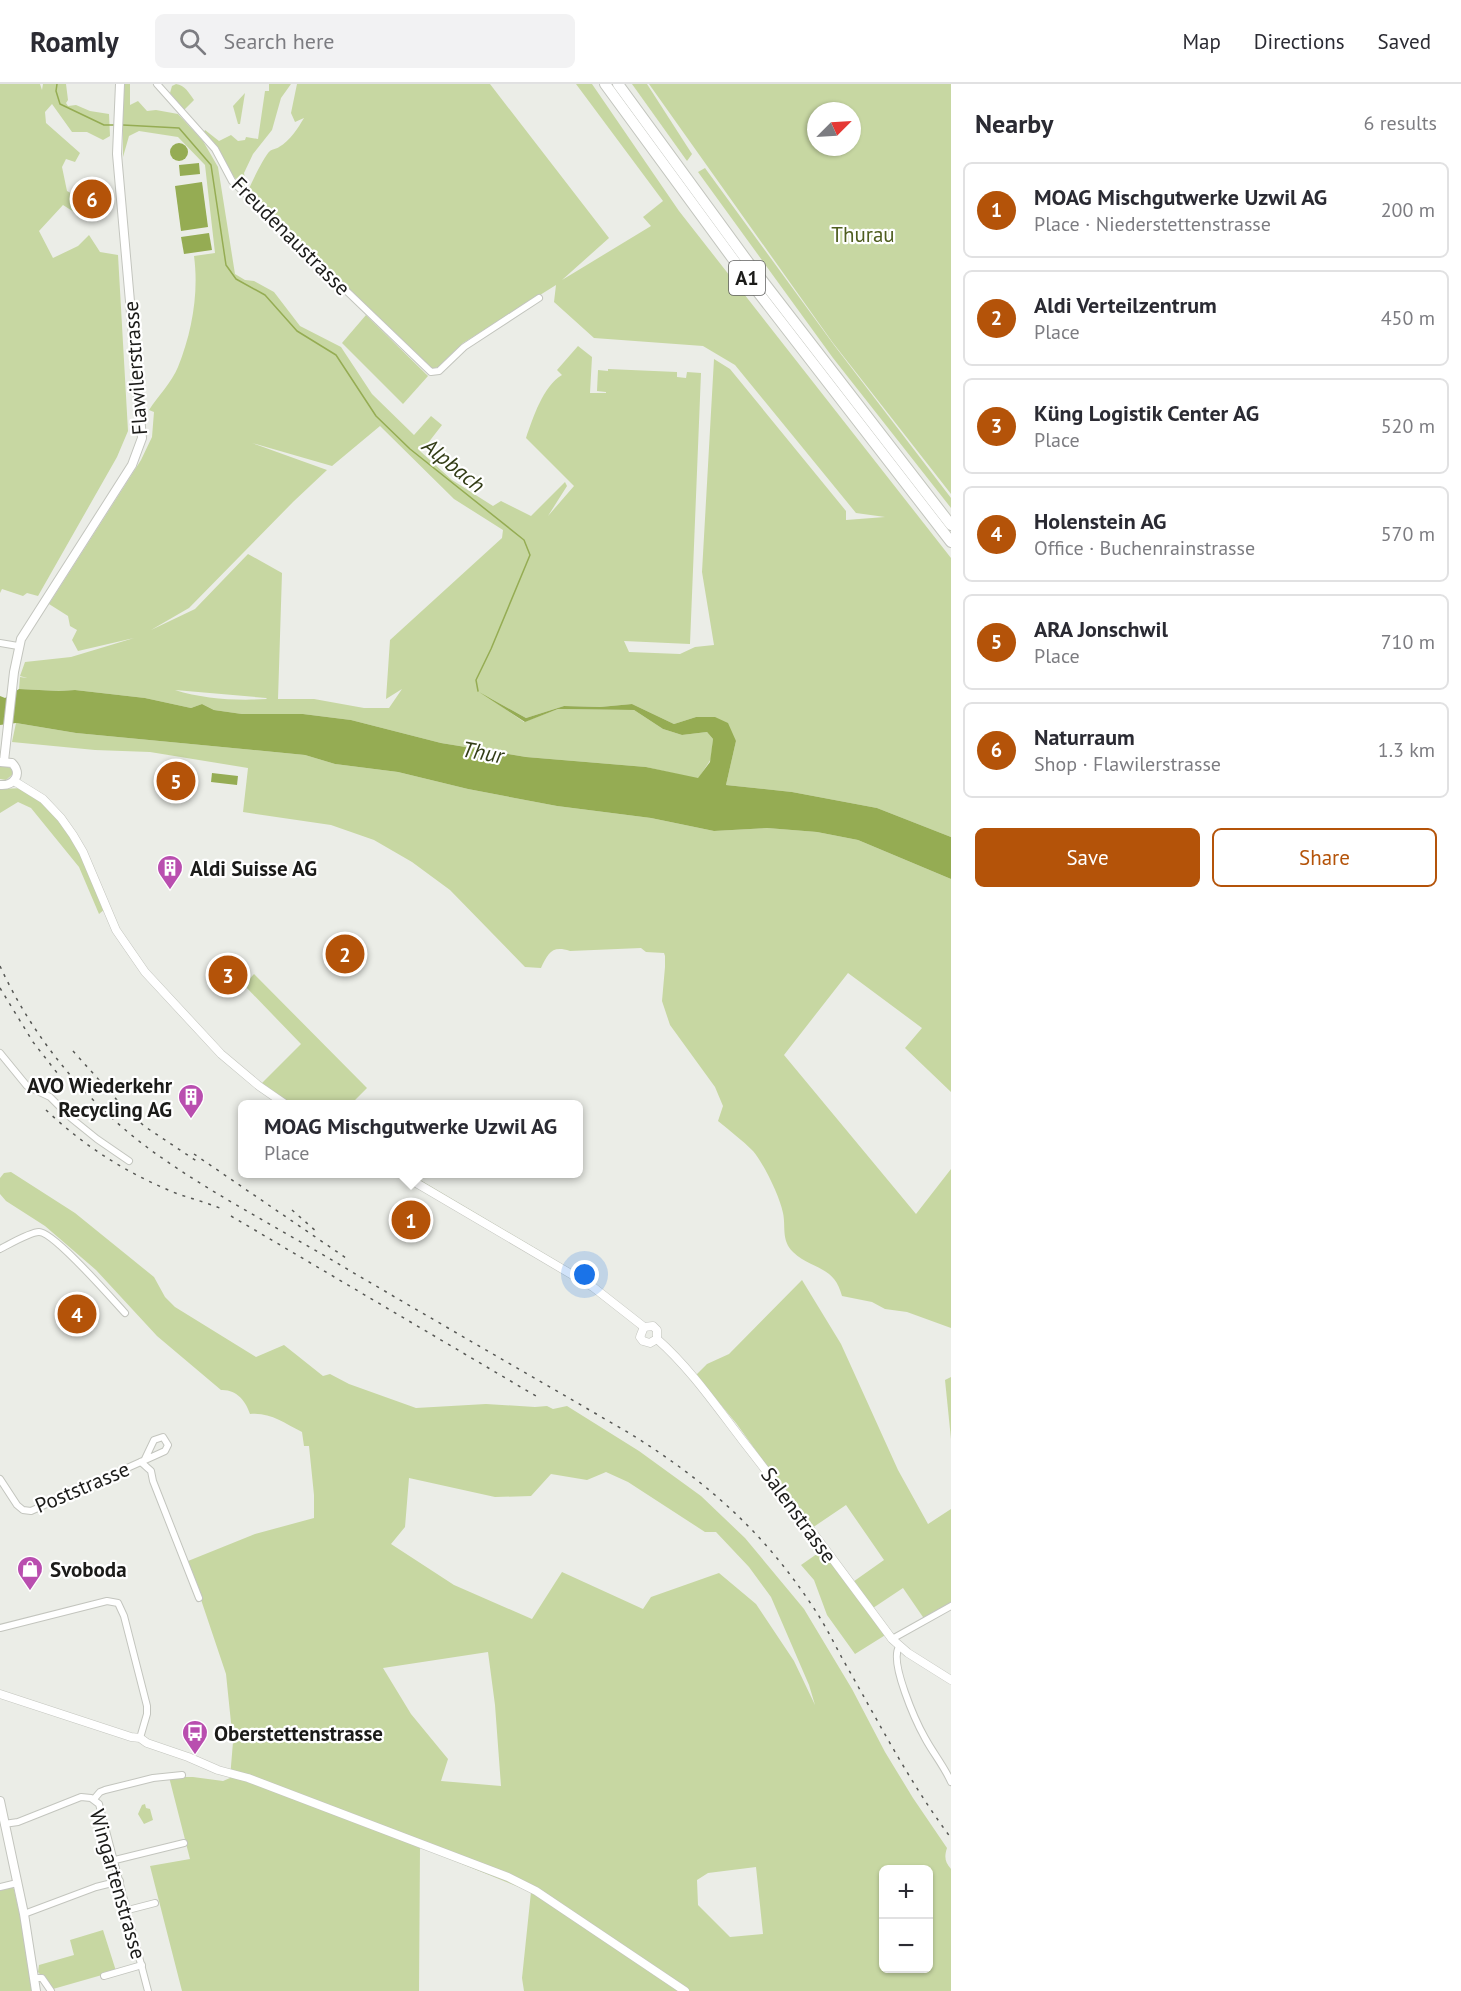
<!DOCTYPE html>
<meta charset="utf-8">
<style>
:root{--surface:#fff;--page:#f2f2f3;--text:#2b2b33;--muted:#7c7c81;--line:#e1e1e2;--accent:#b45309}
body{margin:0;font-family:"PT Sans",sans-serif;background:var(--page);color:var(--text)}
.controls{position:absolute;right:18px;bottom:18px;display:grid;overflow:hidden;border-radius:9px;box-shadow:0 2px 4px #0004}
.controls button{width:54px;height:54px;display:grid;place-items:center;padding:0;border:0;border-bottom:2px solid var(--line);background:var(--surface);color:var(--text);font:30px sans-serif}
.compass{position:absolute;left:807px;top:18px;width:54px;height:54px;border-radius:50%;background:var(--surface);box-shadow:0 2px 4px #0004;rotate:66deg}
.you{position:absolute;left:585px;top:1191px;width:21px;height:21px;margin:-15px;border:4px solid #fff;border-radius:50%;background:#1a73e8;box-shadow:0 0 0 9px #1a73e833}
.badge{display:grid;place-items:center;width:39px;height:39px;border-radius:50%;background:var(--accent);color:#fff;font-size:20px;font-weight:700}
.pin{position:absolute;translate:-50% -50%;border:3px solid #fff;box-shadow:0 2px 6px #0006}
.popup{position:absolute;left:238px;top:1016px;width:345px;height:78px;box-sizing:border-box;display:grid;place-content:center;border-radius:9px;background:var(--surface);filter:drop-shadow(0 2px 4px #0005);font-size:20px;white-space:nowrap;color:var(--muted)}
.popup b{font-size:22px;color:var(--text)}
.popup::after{content:'';position:absolute;left:50%;top:100%;margin-left:-12px;border:12px solid transparent;border-top-color:var(--surface)}
.list{margin:0;padding:0;list-style:none}
h2{display:flex;justify-content:space-between;align-items:center;height:78px;margin:0;padding:0 24px;font-size:26px}
h2 small{font-size:20px;font-weight:400;color:var(--muted)}
.list li{display:grid;grid-template-columns:39px 1fr auto;gap:18px;align-items:center;box-sizing:border-box;height:96px;margin:0 12px 12px;padding:0 12px;border:2px solid var(--line);border-radius:9px}
.list b{display:block;font-size:22px;white-space:nowrap}
.list p{margin:0;font-size:20px;white-space:nowrap;color:var(--muted)}
.list em{font-size:20px;font-style:normal;color:var(--muted)}
.actions{display:flex;gap:12px;padding:18px 24px}
.actions a{flex:1;padding:14px 0;border:2px solid var(--accent);border-radius:9px;text-align:center;font-size:21px;color:var(--accent)}
.actions .main{background:var(--accent);color:#fff}
.icon{flex:none;width:33px;height:33px;fill:none;stroke:currentColor;stroke-width:2;stroke-linecap:round;stroke-linejoin:round}
.map{position:relative;flex:none;width:951px;height:1907px;overflow:hidden}
header{display:flex;align-items:center;gap:36px;box-sizing:border-box;height:84px;padding:0 30px;background:var(--surface);border-bottom:2px solid var(--line)}
header strong{font-size:28px}
nav{display:flex;gap:33px;margin-inline-start:auto;font-size:21px}
.search{width:420px;height:54px;background:var(--page);display:flex;align-items:center;gap:15px;box-sizing:border-box;padding:0 21px;border-radius:9px;color:var(--muted);font-size:22px}
main{display:flex}
aside{flex:1;background:var(--surface)}
.map>svg:first-child{display:block}
.green{fill:#c7d7a2;fill-rule:evenodd}
.water{fill:#95ac53}
.lines{fill:none;stroke-linecap:round;stroke-linejoin:round}
.stream{stroke:#95ac53;stroke-width:1.5}
.minor-casing{stroke:#c3c5be;stroke-width:8}
.tertiary-casing{stroke:#c3c5be;stroke-width:9}
.secondary-casing{stroke:#c3c5be;stroke-width:10}
.motorway-casing{stroke:#c3c5be;stroke-width:12}
.minor{stroke:#fff;stroke-width:6}
.tertiary{stroke:#fff;stroke-width:8}
.secondary{stroke:#fff;stroke-width:8}
.motorway{stroke:#fff;stroke-width:10}
.rail{stroke:#575855;stroke-width:1.5;stroke-dasharray:3 6;stroke-linecap:butt}
.labels{text-anchor:middle;dominant-baseline:central;stroke-width:4.5;stroke-linejoin:round;paint-order:stroke}
.shield{fill:#fff;stroke:#5f5f5e;stroke-width:1.5}
.shield-label{font-size:20px;font-weight:bold;fill:#1b1b19}
.park-label{font-size:21px;fill:#4f5e1f;stroke:#fff}
.street-label{font-size:21px;fill:#1b1b19;stroke:#fff}
.poi-label{font-size:21px;font-weight:bold;fill:#1b1b19;stroke:#fff;text-anchor:start}
.water-label{font-size:22px;font-style:italic;fill:#333d17;stroke:#fff}
</style>
<header>
<strong>Roamly</strong>
<div class="search"><svg class="icon" aria-label="search" viewBox="0 0 24 24"><circle cx="10" cy="10" r="6"/><path d="M15 15l6 6"/></svg>Search here</div>
<nav><a>Map</a><a>Directions</a><a>Saved</a></nav>
</header>
<main>
<div class="map">
<svg width="951" height="1907" viewBox="0 0 951 1907">
<rect width="100%" height="100%" fill="#ebede7"/>
<g class="green">
<path d="M0 0H40L42 6 43 0H66L68 16 66 19 68 22 76 21 90 27 109 30 110 52 103 56 87 48H72L52 20 45 28 46 39 80 69 75 78 66 75 62 83 67 107 80 114 74 128 63 121 39 147 53 174 78 162 89 151 100 168 118 171 128 347 117 373 38 512 27 509 23 512 2 505 0 509Z"/>
<path d="M123 0H130V21L138 17 147 27 156 26 178 30 203 57 218 83 235 190 245 196 254 197 274 208 300 242 341 263 372 310 414 351 431 332 442 341 421 368 452 396 493 422 501 417 531 432 565 398 567 402 548 432 574 402 526 354C533 334 543 302 562 291L557 286 578 262 592 273 590 309H606V308L597 307 598 286 608 287V285L677 288V293L686 294 687 288 701 289 690 560 624 557 629 568 680 570 695 563 714 561 702 488 714 275 730 285 846 427V436L885 433 856 429 735 281 703 262 594 254 554 218 556 201 463 259 438 283 432 285 247 109C250 102 264 72 270 67 271 66 278 64 279 63 290 57 298 44 304 34L295 38 291 29 297 0H490L609 154 562 196 651 142 643 133 663 117 576 0H592L679 127 951 474V753L877 724 792 708 726 701 736 657 696 633 674 640 632 620 600 623 564 622 526 634 488 613 524 638 558 625 634 626 663 645 682 651 707 648 713 655 711 675 698 695 646 683 526 673 441 659 351 636 303 630H242L214 626 202 620 191 624 145 614 75 606 59 607 19 605 20 593 27 594 20 592 25 578 71 573 134 554 78 567 72 556 77 546 70 542 68 532 49 520 141 376 152 353 154 328 149 326C158 312 172 298 178 283 192 248 199 209 194 172L215 169 205 81 178 53 139 47 129 52 123 73ZM380 342 454 415 503 446 502 454 390 556 386 615 402 605 389 624H364L314 615H278L282 489 248 470 195 525 151 546 189 524 293 418 327 386 252 359 332 382ZM175 606 266 614 267 615C237 617 203 615 175 606Z"/>
<path d="M176 0C185 1 189 9 194 16L184 26 170 9 172 2Z"/>
<path d="M269 0H291L281 14 272 46 253 70 244 89 246 102 243 105 232 90 221 70 204 48 205 46 219 57 231 51 238 57 245 56 246 53 258 55 265 7H269Z"/>
<path d="M632 0H647L692 70 687 77Z"/>
<path d="M649 0H951V410L833 259ZM816 27H852V63H816Z"/>
<path d="M245 9 240 40H238L233 22Z"/>
<path d="M705 84 834 261 951 414V424L833 274 698 88Z"/>
<path d="M366 231 428 292 403 320 342 259Z"/>
<path d="M16 639 76 649 305 671 335 680 398 688 468 705 557 722 651 734 714 747 767 744 817 748 858 756 951 795V1008L905 964 922 944 848 889 784 971 916 1130 951 1085V1244L907 1228 885 1225 872 1218 842 1212C834 1181 812 1186 793 1168 781 1156 786 1143 783 1129 780 1113 764 1080 753 1067 742 1056 730 1047 718 1037L723 1022 715 1003 670 941 662 917 665 883V872L664 869 646 868 641 864 570 867C552 861 548 869 541 884L525 883 450 806 412 778 374 756 331 741 243 728 248 684 150 668 95 666 12 658Z"/>
<path d="M6 682 12 685 13 690 6 696 0 695V683Z"/>
<path d="M25 704C71 732 85 777 106 824L99 830 79 783 31 724 18 718 0 729V705Z"/>
<path d="M254 890 367 1004 354 1017 357 1020H285L259 1002 301 960 244 901Z"/>
<path d="M11 1088 75 1129 154 1193 165 1213 175 1223 256 1273 284 1261 323 1292 330 1290 349 1300 416 1324 486 1320 535 1323 547 1322 553 1325 567 1322 639 1367 701 1412 745 1454 804 1525 852 1605 885 1668 913 1714 947 1764C944 1773 945 1778 951 1785V1907H524L522 1894 531 1808 420 1763 419 1907H182L150 1782 190 1775 169 1693H193L223 1697 230 1694 233 1658 226 1590 188 1477 255 1450 314 1434V1411L309 1362H304L302 1348C284 1339 270 1328 250 1330 246 1317 236 1305 221 1306L157 1252 96 1186 45 1142 6 1117 0 1110V1094L4 1089ZM606 1388 628 1398 705 1448H716L749 1483 771 1513 809 1601 815 1621 794 1577 756 1520 719 1489 651 1513 643 1525 562 1488 532 1535 454 1501 391 1460 405 1443 409 1394 495 1413 531 1412 551 1390 587 1396ZM488 1568 495 1621 501 1702 441 1697 448 1675 411 1630 383 1584ZM756 1783 763 1850 730 1853 698 1821 697 1796 708 1789ZM884 1786H928V1884H884Z"/>
<path d="M401 1090H410L582 1192Z"/>
<path d="M802 1196 841 1260 898 1386 928 1440 951 1425V1522L925 1536 903 1504 870 1526 887 1550 855 1570 827 1531 814 1496 801 1481 824 1465 850 1500 884 1476 846 1421 812 1444 736 1339 696 1291 707 1280 729 1270Z"/>
<path d="M951 1293V1355L945 1296Z"/>
<path d="M145 1720 146 1724 150 1725 153 1736 144 1740 138 1730 142 1721Z"/>
<path d="M12 1803 14 1805 22 1841 32 1907H0V1805Z"/>
<path d="M103 1846 116 1887 53 1905 38 1888 39 1881 74 1871 70 1856Z"/>
</g>
<g class="water">
<circle cx="179" cy="68" r="9"/>
<path d="M199 79 200 90 180 92 179 81Z"/>
<path d="M202 98 208 143 181 147 175 102Z"/>
<path d="M209 149 212 166 184 170 181 153Z"/>
<path d="M19 605 59 607 75 606 145 614 191 624 202 620 214 626 242 630H303L351 636 441 659 526 673 646 683 698 694 710 678 713 655 707 648 682 651 663 645 634 626 558 625 525 638 479 608 526 634 564 622 600 623 632 620 674 640 696 633H715L728 639 736 657 726 701 792 708 877 724 951 753V795L858 756 817 748 767 744 714 747 651 734 557 722 468 705 398 688 335 680 305 671 76 649 16 639 0 641V612L5 614Z"/>
<path d="M212 689 238 692 237 701 211 698Z"/>
</g>
<g class="lines">
<g class="stream">
<path d="M57 0 56 7 60 20 104 41H115"/>
<path d="M123 41 179 44 211 81 226 181 236 195 265 211 297 247 336 271 376 332 410 365 524 456 530 471 491 565 476 596 478 607"/>
</g>
<defs>
<g id="minor">
<path d="M157 0 215 65 232 97 431 288 439 287 464 263 539 214"/>
<path d="M0 559 18 562"/>
<path d="M0 969 27 1002 50 1013 71 1034 97 1055 129 1077"/>
<path d="M0 1165C10 1160 30 1148 39 1148 54 1148 112 1215 125 1229"/>
<path d="M141 1378 151 1387 153 1397 199 1514"/>
<path d="M0 1395 17 1421 23 1426 31 1427 154 1372 165 1367 168 1361 163 1353 154 1356 144 1377"/>
<path d="M0 1544 107 1517 118 1519 124 1532 147 1622V1630L140 1654"/>
<path d="M892 1555 951 1522"/>
<path d="M899 1563C889 1578 916 1638 925 1654 933 1669 944 1682 951 1698"/>
<path d="M94 1715 100 1708 105 1706 153 1694 182 1691"/>
<path d="M4 1740 18 1738 81 1713 91 1714 99 1720 148 1907"/>
<path d="M115 1776 184 1759"/>
<path d="M0 1803 17 1799"/>
<path d="M128 1826 155 1819"/>
<path d="M24 1830 96 1803 120 1797"/>
<path d="M104 1892 142 1881"/>
<path d="M34 1894H42L51 1907"/>
</g>
<g id="tertiary">
<path d="M14 697 43 715 61 734 73 751 83 768 116 846 145 888 221 970 259 1002 285 1020"/>
<path d="M401 1090 593 1203 644 1243"/>
<path d="M644 1243 640 1253 643 1257 650 1259 657 1255"/>
<path d="M644 1243 653 1242 657 1246V1255"/>
<path d="M657 1255C690 1284 716 1322 743 1357 794 1422 843 1489 892 1555L908 1569 951 1596"/>
<path d="M0 1610 131 1653 140 1654 147 1659 188 1673 218 1686 248 1694 508 1793 536 1807 685 1907"/>
</g>
<g id="secondary">
<path d="M4 677 14 588 21 555 132 381 142 354 117 70 120 0"/>
<path d="M0 678 12 679C23 690 14 702 0 701"/>
<path d="M0 1717 24 1830 36 1907"/>
</g>
<g id="motorway">
<path d="M605 0 744 190 951 458"/>
<path d="M618 0 748 178 951 441"/>
</g>
</defs>
<use href="#minor" class="minor-casing"/>
<use href="#tertiary" class="tertiary-casing"/>
<use href="#secondary" class="secondary-casing"/>
<use href="#motorway" class="motorway-casing"/>
<use href="#minor" class="minor"/>
<use href="#tertiary" class="tertiary"/>
<use href="#secondary" class="secondary"/>
<use href="#motorway" class="motorway"/>
<g class="rail">
<path d="M0 882C32 952 83 1014 144 1061 204 1106 277 1143 342 1182 437 1238 533 1293 629 1349 705 1396 763 1447 813 1523 824 1539 833 1557 842 1574 877 1635 909 1698 951 1754"/>
<path d="M0 904 33 958 65 999"/>
<path d="M73 967 117 1016 144 1042 198 1078"/>
<path d="M46 1026C85 1063 128 1090 178 1110 193 1115 208 1119 222 1125"/>
<path d="M194 1070 349 1176"/>
<path d="M292 1126 317 1148"/>
<path d="M231 1132 541 1315"/>
</g>
</g>
<defs>
<symbol id="building-pin" viewBox="-11 -11 22 30"><path d="M0 17L-7.5 6A9.5 9.5 0 1 1 7.5 6Z" fill="#b94eaf" stroke="#fff"/><path d="M-4-6H4V6H1V3H-1V6H-4ZM-2.5-4.3h1.7v1.8h-1.7ZM.8-4.3h1.7v1.8H.8ZM-2.5-1h1.7V.8h-1.7ZM.8-1h1.7V.8H.8Z" fill="#fff"/></symbol>
<symbol id="shop-pin" viewBox="-11 -11 22 30"><path d="M0 17L-7.5 6A9.5 9.5 0 1 1 7.5 6Z" fill="#b94eaf" stroke="#fff"/><path d="M-5-2.5h2.3a2.7 3.5 0 0 1 5.4 0H5L5.5 6h-11ZM-1.5-2.5h3a1.5 2.3 0 0 0-3 0Z" fill="#fff"/></symbol>
<symbol id="bus-pin" viewBox="-11 -11 22 30"><path d="M0 17L-7.5 6A9.5 9.5 0 1 1 7.5 6Z" fill="#b94eaf" stroke="#fff"/><path d="M-5-6H5V4H4V6H2V4H-2V6H-4V4H-5ZM-3.5-4V0h7V-4ZM-3.5 1.2v1.5H-2V1.2ZM2 1.2v1.5H3.5V1.2Z" fill="#fff"/></symbol>
</defs>
<g fill-rule="evenodd">
<use href="#building-pin" x="155" y="769" width="30" height="40"/>
<use href="#building-pin" x="176" y="998" width="30" height="40"/>
<use href="#shop-pin" x="15" y="1470" width="30" height="40"/>
<use href="#bus-pin" x="180" y="1634" width="30" height="40"/>
</g>
<g class="labels">
<rect class="shield" x="729" y="177" width="36" height="34" rx="4.5"/>
<g class="shield-label">
<text x="747" y="194">A1</text>
</g>
<g class="park-label">
<text x="863" y="150">Thurau</text>
</g>
<g class="street-label">
<text transform="translate(291 152) rotate(45)">Freudenaustrasse</text>
<text transform="translate(135 284) rotate(-94)">Flawilerstrasse</text>
<text transform="translate(82 1403) rotate(-23)">Poststrasse</text>
<text transform="translate(799 1431) rotate(54)">Salenstrasse</text>
<text transform="translate(118 1800) rotate(74)">Wingartenstrasse</text>
</g>
<g class="poi-label">
<text x="190" y="784">Aldi Suisse AG</text>
<text x="172" y="1001" text-anchor="end">AVO Wiederkehr<tspan x="172" dy="24">Recycling AG</tspan></text>
<text x="50" y="1485">Svoboda</text>
<text x="214" y="1649">Oberstettenstrasse</text>
</g>
<g class="water-label">
<text transform="translate(454 381) rotate(39)">Alpbach</text>
<text transform="translate(483 668) rotate(10)">Thur</text>
</g>
</g>
</svg>
<div class="controls">
<button>+</button>
<button>−</button>
</div>
<svg class="compass" viewBox="-18 -18 36 36"><path d="M0-13l5 13h-10z" fill="#e53935"/><path d="M0 13l5-13h-10z" fill="#7c7c81"/></svg>
<div class="you"></div>
<div class="pin badge" style="left:411px;top:1136px">1</div>
<div class="popup"><b>MOAG Mischgutwerke Uzwil AG</b>Place</div>
<div class="pin badge" style="left:345px;top:870px">2</div>
<div class="pin badge" style="left:228px;top:891px">3</div>
<div class="pin badge" style="left:77px;top:1230px">4</div>
<div class="pin badge" style="left:176px;top:697px">5</div>
<div class="pin badge" style="left:92px;top:115px">6</div>
</div>
<aside>
<h2>Nearby<small>6 results</small></h2>
<ul class="list">
<li><span class="badge">1</span><div><b>MOAG Mischgutwerke Uzwil AG</b><p>Place · Niederstettenstrasse</p></div><em>200 m</em></li>
<li><span class="badge">2</span><div><b>Aldi Verteilzentrum</b><p>Place</p></div><em>450 m</em></li>
<li><span class="badge">3</span><div><b>Küng Logistik Center AG</b><p>Place</p></div><em>520 m</em></li>
<li><span class="badge">4</span><div><b>Holenstein AG</b><p>Office · Buchenrainstrasse</p></div><em>570 m</em></li>
<li><span class="badge">5</span><div><b>ARA Jonschwil</b><p>Place</p></div><em>710 m</em></li>
<li><span class="badge">6</span><div><b>Naturraum</b><p>Shop · Flawilerstrasse</p></div><em>1.3 km</em></li>
</ul>
<div class="actions"><a class="main">Save</a><a>Share</a></div>
</aside>
</main>
